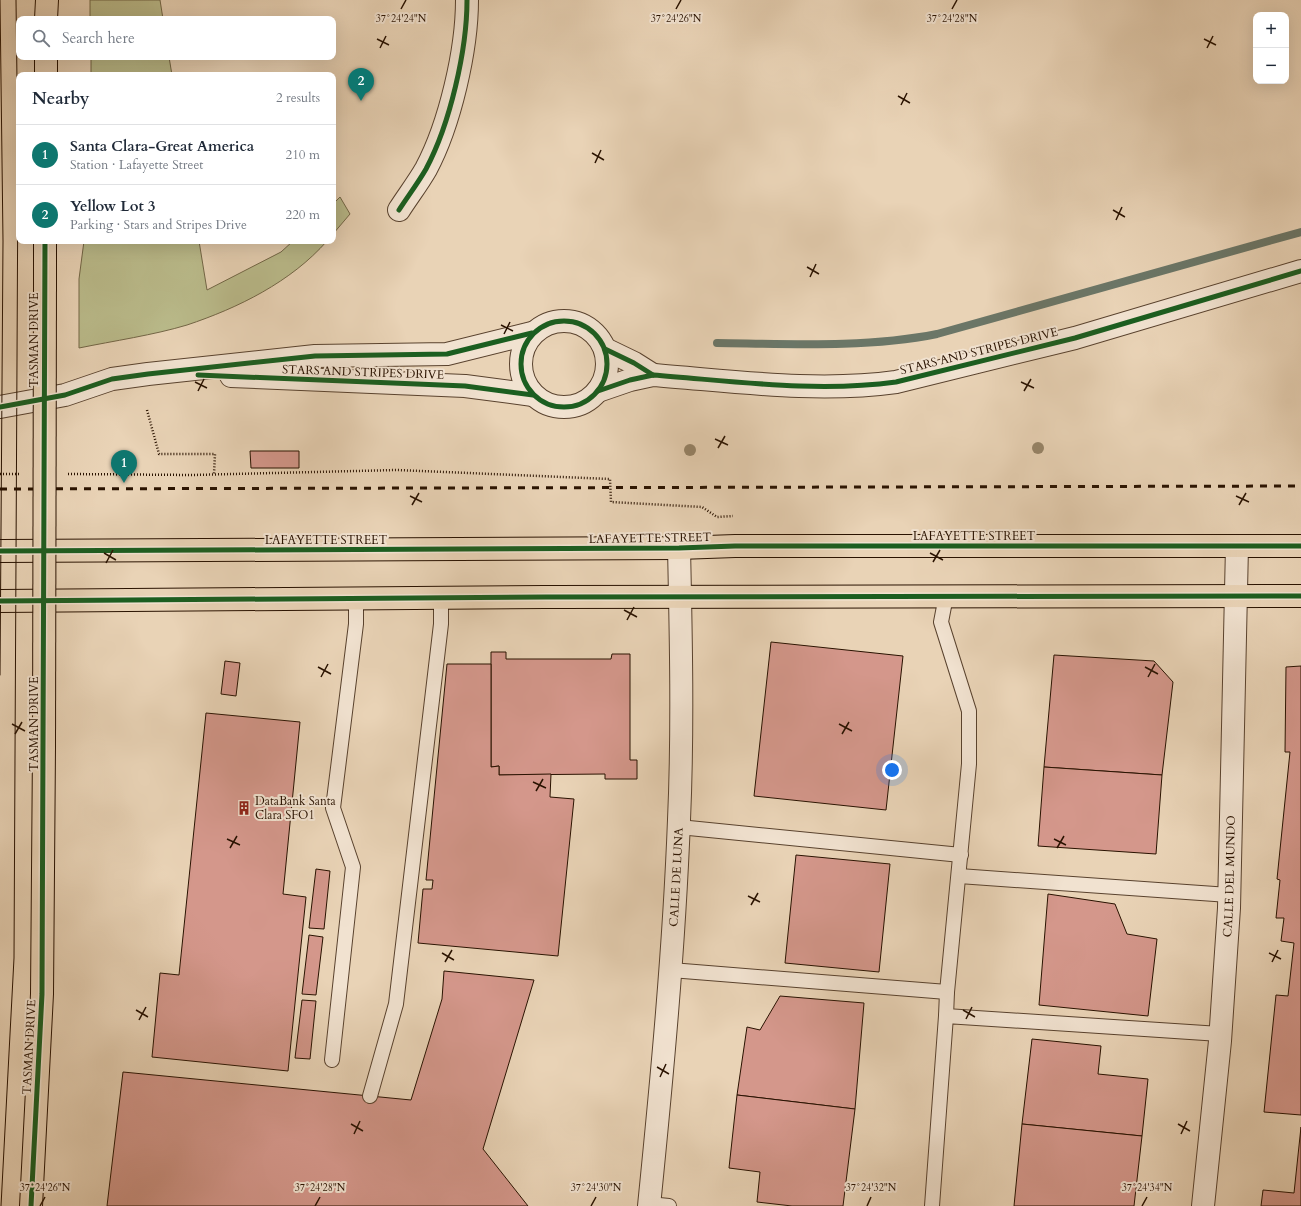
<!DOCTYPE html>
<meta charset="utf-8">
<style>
:root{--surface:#fff;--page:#f2f2f3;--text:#1f2937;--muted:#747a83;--line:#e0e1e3;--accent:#0f766e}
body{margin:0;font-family:Cardo,serif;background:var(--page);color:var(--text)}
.controls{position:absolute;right:12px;top:12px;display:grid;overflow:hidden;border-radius:8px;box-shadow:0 4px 16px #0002}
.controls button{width:36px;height:36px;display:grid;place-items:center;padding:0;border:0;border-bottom:1px solid var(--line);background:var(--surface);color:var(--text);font:20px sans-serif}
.you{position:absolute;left:892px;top:770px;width:14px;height:14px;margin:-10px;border:3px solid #fff;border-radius:50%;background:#1a73e8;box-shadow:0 0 0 6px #1a73e833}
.badge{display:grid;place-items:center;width:26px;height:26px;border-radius:50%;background:var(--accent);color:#fff;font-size:13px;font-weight:700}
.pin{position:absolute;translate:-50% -33px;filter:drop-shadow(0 1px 2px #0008)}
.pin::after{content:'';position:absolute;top:21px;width:14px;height:12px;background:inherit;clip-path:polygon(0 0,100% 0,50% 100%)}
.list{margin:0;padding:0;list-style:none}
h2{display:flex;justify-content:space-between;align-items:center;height:52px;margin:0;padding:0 16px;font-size:17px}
h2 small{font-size:13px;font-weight:400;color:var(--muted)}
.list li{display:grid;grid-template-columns:26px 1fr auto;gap:12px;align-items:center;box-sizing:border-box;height:60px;padding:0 16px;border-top:1px solid var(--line)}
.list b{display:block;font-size:15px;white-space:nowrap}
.list p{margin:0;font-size:13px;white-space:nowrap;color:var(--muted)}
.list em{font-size:13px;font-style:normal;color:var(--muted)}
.icon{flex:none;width:22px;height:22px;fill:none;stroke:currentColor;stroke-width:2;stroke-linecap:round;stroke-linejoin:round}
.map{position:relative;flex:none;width:1301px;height:1206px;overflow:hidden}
.search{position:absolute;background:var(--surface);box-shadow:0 4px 16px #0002;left:16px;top:16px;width:320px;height:44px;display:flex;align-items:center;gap:10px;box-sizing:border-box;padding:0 14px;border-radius:8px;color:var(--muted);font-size:15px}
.panel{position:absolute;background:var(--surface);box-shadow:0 4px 16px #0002;left:16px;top:72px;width:320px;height:172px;border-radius:8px}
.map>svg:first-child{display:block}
.green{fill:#babb8b;stroke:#726646}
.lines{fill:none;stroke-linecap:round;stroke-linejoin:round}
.stream{stroke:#6b7667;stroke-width:8}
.building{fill:#d4978b;stroke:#291200}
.lane-casing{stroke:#59422e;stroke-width:16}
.street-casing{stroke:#59422e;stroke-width:24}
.primary-casing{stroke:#291200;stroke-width:24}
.path{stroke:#291200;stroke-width:2.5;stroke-dasharray:1 2;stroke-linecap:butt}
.lane{stroke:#f1e2d0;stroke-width:14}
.street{stroke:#f1e2d0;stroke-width:22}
.primary{stroke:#e9d3b6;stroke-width:22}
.tram{stroke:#291200;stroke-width:1}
.rail{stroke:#291200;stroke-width:3;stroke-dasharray:7 7;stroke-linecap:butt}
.primary-bridge-casing{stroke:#291200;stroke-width:24;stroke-linecap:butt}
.primary-bridge{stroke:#e9d3b6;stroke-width:22}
.cycleway-casing{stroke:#f1e2d0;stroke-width:8}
.cycleway{stroke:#1b5e20;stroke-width:5}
.tree{fill:#978569}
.ticks{fill:none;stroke:#291200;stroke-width:1.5}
.labels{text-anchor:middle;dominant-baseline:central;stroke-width:4;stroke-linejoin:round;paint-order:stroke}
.street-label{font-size:12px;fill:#291200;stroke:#f1e2d0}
.poi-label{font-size:12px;fill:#291200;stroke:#f1e2d0;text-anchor:start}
.ticks-label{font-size:10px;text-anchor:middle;fill:#291200;stroke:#f1e2d0;stroke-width:4;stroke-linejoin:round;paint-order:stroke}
</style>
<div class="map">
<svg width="1301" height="1206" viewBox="0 0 1301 1206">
<rect width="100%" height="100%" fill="#e9d3b6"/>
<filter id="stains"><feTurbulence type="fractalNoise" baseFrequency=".005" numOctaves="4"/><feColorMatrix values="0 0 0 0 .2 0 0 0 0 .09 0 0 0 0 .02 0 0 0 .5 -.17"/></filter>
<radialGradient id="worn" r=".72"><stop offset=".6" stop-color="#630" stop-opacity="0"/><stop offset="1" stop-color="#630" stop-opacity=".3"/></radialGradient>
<g class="green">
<path d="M90 0H160L163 19H90Z"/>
<path d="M91 57H169L172 75H91Z"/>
<path d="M340 197 350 214 333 234V204Z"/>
<path d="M84 241H199L207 290 281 252 293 241H327C291 282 238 308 187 325 154 335 113 341 79 348V279Z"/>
</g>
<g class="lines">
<path class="stream" d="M717 343C789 344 867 348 937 334L1301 232"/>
</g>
<g class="building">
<path d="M250 451H299V468H251Z"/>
<path d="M771 642 903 656 886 810 754 796Z"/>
<path d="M491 652H506V659H611L612 654H630V760H637V779H605V774L499 775V766L491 767Z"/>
<path d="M1054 655 1154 661 1173 682 1162 775 1044 767Z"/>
<path d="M225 661 240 663 236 696 221 694Z"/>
<path d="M447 664H491V767L499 766V775L551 774 550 797 574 799 558 956 418 943 423 889H432L433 880H426Z"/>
<path d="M1301 666V1115L1264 1112 1276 995 1288 996 1294 943 1281 941 1284 918H1276L1280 880 1277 879 1290 752H1285L1286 667Z"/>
<path d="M206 713 300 722 283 894 306 897 288 1071 152 1057 160 973 179 975Z"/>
<path d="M1044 767 1162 775 1156 854 1038 846Z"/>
<path d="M796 855 890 864 879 972 785 963Z"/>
<path d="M316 869 330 871 324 929 309 928Z"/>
<path d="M1048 894 1115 904 1127 934 1157 939 1148 1016 1039 1005Z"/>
<path d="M309 935 323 937 316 995 302 994Z"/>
<path d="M444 971 534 980 483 1149 528 1206H107L123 1072 411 1100 442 999Z"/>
<path d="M780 996 864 1003 855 1109 737 1095 747 1027 760 1030Z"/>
<path d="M302 1000 316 1001 310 1059 295 1058Z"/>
<path d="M1032 1039 1101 1046 1098 1074 1148 1079 1142 1136 1022 1124Z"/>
<path d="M737 1095 855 1109 843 1206H792L757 1202 760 1172 729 1168Z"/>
<path d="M1022 1124 1142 1136 1134 1206H1014Z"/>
<path d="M1301 1127V1206H1261L1263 1190 1294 1193Z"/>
</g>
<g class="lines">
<defs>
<g id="lane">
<path d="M679 827 961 855"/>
<path d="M959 876 1229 895"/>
<path d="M671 970 947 992 969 764V711L941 622 946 596"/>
<path d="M946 1016 947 992"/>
<path d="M332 1060 353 867 333 808 356 624V598"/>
<path d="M370 1096 396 1004 441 624V598"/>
<path d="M649 1204 669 1206"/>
<path d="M932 1206 946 1016 1220 1034"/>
</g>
<g id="street">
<path d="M399 210C408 196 418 183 426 169 450 124 467 50 467 0"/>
<circle cx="564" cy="364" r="43"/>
<path d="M605 349 634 363 653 375"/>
<path d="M231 376 465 386 533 395"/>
<path d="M598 391 630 380 653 375C733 381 816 393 896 382L1075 338 1301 271"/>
<path d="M0 407 65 395 112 379 148 374 315 356 447 354 532 333"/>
<path id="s1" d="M649 1206C662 1077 674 949 679 820 683 730 681 638 679 548"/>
<path id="s2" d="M1203 1206 1220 1041 1229 908 1237 546"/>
</g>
<g id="primary">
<path d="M46 19 47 0"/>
<path d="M46 75V57"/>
<path d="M45 279V241"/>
<path d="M0 551 679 548 735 546H1301"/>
<path d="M0 601 545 597 1301 596"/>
<path d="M31 1206 42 994 44 747"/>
</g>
</defs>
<use href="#lane" class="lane-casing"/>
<use href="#street" class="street-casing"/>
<use href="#primary" class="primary-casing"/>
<g class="path">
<path d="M147 410 159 454H215L214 474"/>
<path d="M0 474H21"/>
<path d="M68 474 192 475 397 470 610 479 611 502 702 507 717 517 733 516"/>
</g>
<use href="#lane" class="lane"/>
<use href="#street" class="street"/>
<use href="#primary" class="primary"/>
<g class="tram">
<path d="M0 675 3 241 0 0"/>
<path d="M1 1206 14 958 18 161 16 0"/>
</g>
<path class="rail" d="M0 489 1301 486"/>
<defs>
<path id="primary-bridge" d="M44 747 45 279"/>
</defs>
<use href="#primary-bridge" class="primary-bridge-casing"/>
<use href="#primary-bridge" class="primary-bridge"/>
<defs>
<g id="cycleway">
<path d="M399 210C408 196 418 183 426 169 450 124 467 50 467 0"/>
<circle cx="564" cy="364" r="43"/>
<path d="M605 349 634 363 653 375"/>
<path d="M198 375 465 386 533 395"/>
<path d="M598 391 630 380 653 375C733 381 816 393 896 382L1075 338 1301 271"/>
<path d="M0 407 65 395 112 379 148 374 315 356 447 354 532 333"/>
<path d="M0 551 679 548 735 546H1301"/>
<path d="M0 601 545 597 1301 596"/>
<path d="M31 1206 42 994 45 241"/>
</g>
</defs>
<use href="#cycleway" class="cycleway-casing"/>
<use href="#cycleway" class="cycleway"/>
</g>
<g class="tree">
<circle cx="1038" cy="448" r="6"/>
<circle cx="690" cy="450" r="6"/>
</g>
<path class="ticks" d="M401 9 406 0M676 9 681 0M952 9 957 0M377 39 389 45M1204 39 1216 45M380 48 386 36M1207 48 1213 36M898 96 910 103M901 105 907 93M592 153 604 160M595 163 601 150M1113 210 1125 217M1116 220 1122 207M807 267 819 274M810 277 816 264M501 325 513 331M504 334 510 322M195 382 207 388M1021 382 1034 388M198 391 204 379M1024 391 1031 379M715 439 728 445M718 448 725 436M410 496 422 502M1236 496 1249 502M412 505 419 493M1239 505 1246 493M104 553 116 560M930 553 943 560M933 562 940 550M106 563 113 550M624 610 637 617M627 620 634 607M318 667 331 674M1145 667 1158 674M321 677 328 664M1148 677 1155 664M12 724 25 731M839 724 852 731M15 734 22 722M842 734 849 722M533 782 546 788M536 791 543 779M227 839 240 845M1054 839 1066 845M230 848 237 836M1057 848 1064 836M748 896 760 902M751 905 758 893M442 953 454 960M1269 953 1281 959M445 962 452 950M1272 962 1278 950M136 1010 148 1017M963 1010 975 1017M966 1019 972 1007M139 1020 146 1007M657 1067 669 1074M660 1077 666 1064M351 1124 363 1131M1178 1124 1190 1131M354 1134 360 1121M1181 1134 1187 1121M40 1206 45 1197M315 1206 320 1197M591 1206 596 1197M867 1206 871 1197M1142 1206 1147 1197"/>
<defs>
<symbol id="building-bare" viewBox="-9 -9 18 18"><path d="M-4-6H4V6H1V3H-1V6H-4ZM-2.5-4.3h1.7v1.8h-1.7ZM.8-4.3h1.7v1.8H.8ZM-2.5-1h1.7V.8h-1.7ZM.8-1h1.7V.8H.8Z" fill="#8f2418" stroke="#f1e2d0" stroke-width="2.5" paint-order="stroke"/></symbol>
</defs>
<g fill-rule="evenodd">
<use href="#building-bare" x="234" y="798" width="20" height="20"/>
</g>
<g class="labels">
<g class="street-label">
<text transform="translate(34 340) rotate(-90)">TASMAN DRIVE</text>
<text transform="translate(979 351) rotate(-14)">STARS AND STRIPES DRIVE</text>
<text transform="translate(363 372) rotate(2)">STARS AND STRIPES DRIVE</text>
<text x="974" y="536">LAFAYETTE STREET</text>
<text transform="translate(650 538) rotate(-1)">LAFAYETTE STREET</text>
<text x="326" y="540">LAFAYETTE STREET</text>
<text transform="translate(34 724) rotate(-90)">TASMAN DRIVE</text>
<text stroke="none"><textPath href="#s2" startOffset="331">CALLE DEL MUNDO</textPath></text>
<text stroke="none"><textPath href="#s1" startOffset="330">CALLE DE LUNA</textPath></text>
<text transform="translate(29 1047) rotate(-87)">TASMAN DRIVE</text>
</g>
<g class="poi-label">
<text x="255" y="801">DataBank Santa<tspan x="255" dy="14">Clara SFO1</tspan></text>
</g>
</g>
<g class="ticks-label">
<text x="401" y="22">37°24'24"N</text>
<text x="676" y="22">37°24'26"N</text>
<text x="952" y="22">37°24'28"N</text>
<text x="45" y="1191">37°24'26"N</text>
<text x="320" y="1191">37°24'28"N</text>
<text x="596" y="1191">37°24'30"N</text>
<text x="871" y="1191">37°24'32"N</text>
<text x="1147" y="1191">37°24'34"N</text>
</g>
<rect width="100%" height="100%" filter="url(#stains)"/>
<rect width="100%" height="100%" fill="url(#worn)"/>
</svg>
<div class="controls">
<button>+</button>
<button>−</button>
</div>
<div class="you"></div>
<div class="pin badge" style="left:124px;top:483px">1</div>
<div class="pin badge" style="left:361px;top:101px">2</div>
<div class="search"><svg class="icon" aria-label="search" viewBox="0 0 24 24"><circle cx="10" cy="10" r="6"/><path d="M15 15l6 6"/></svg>Search here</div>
<section class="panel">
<h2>Nearby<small>2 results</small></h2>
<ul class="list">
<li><span class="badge">1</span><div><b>Santa Clara-Great America</b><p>Station · Lafayette Street</p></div><em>210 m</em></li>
<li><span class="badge">2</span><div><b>Yellow Lot 3</b><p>Parking · Stars and Stripes Drive</p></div><em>220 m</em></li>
</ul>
</section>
</div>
